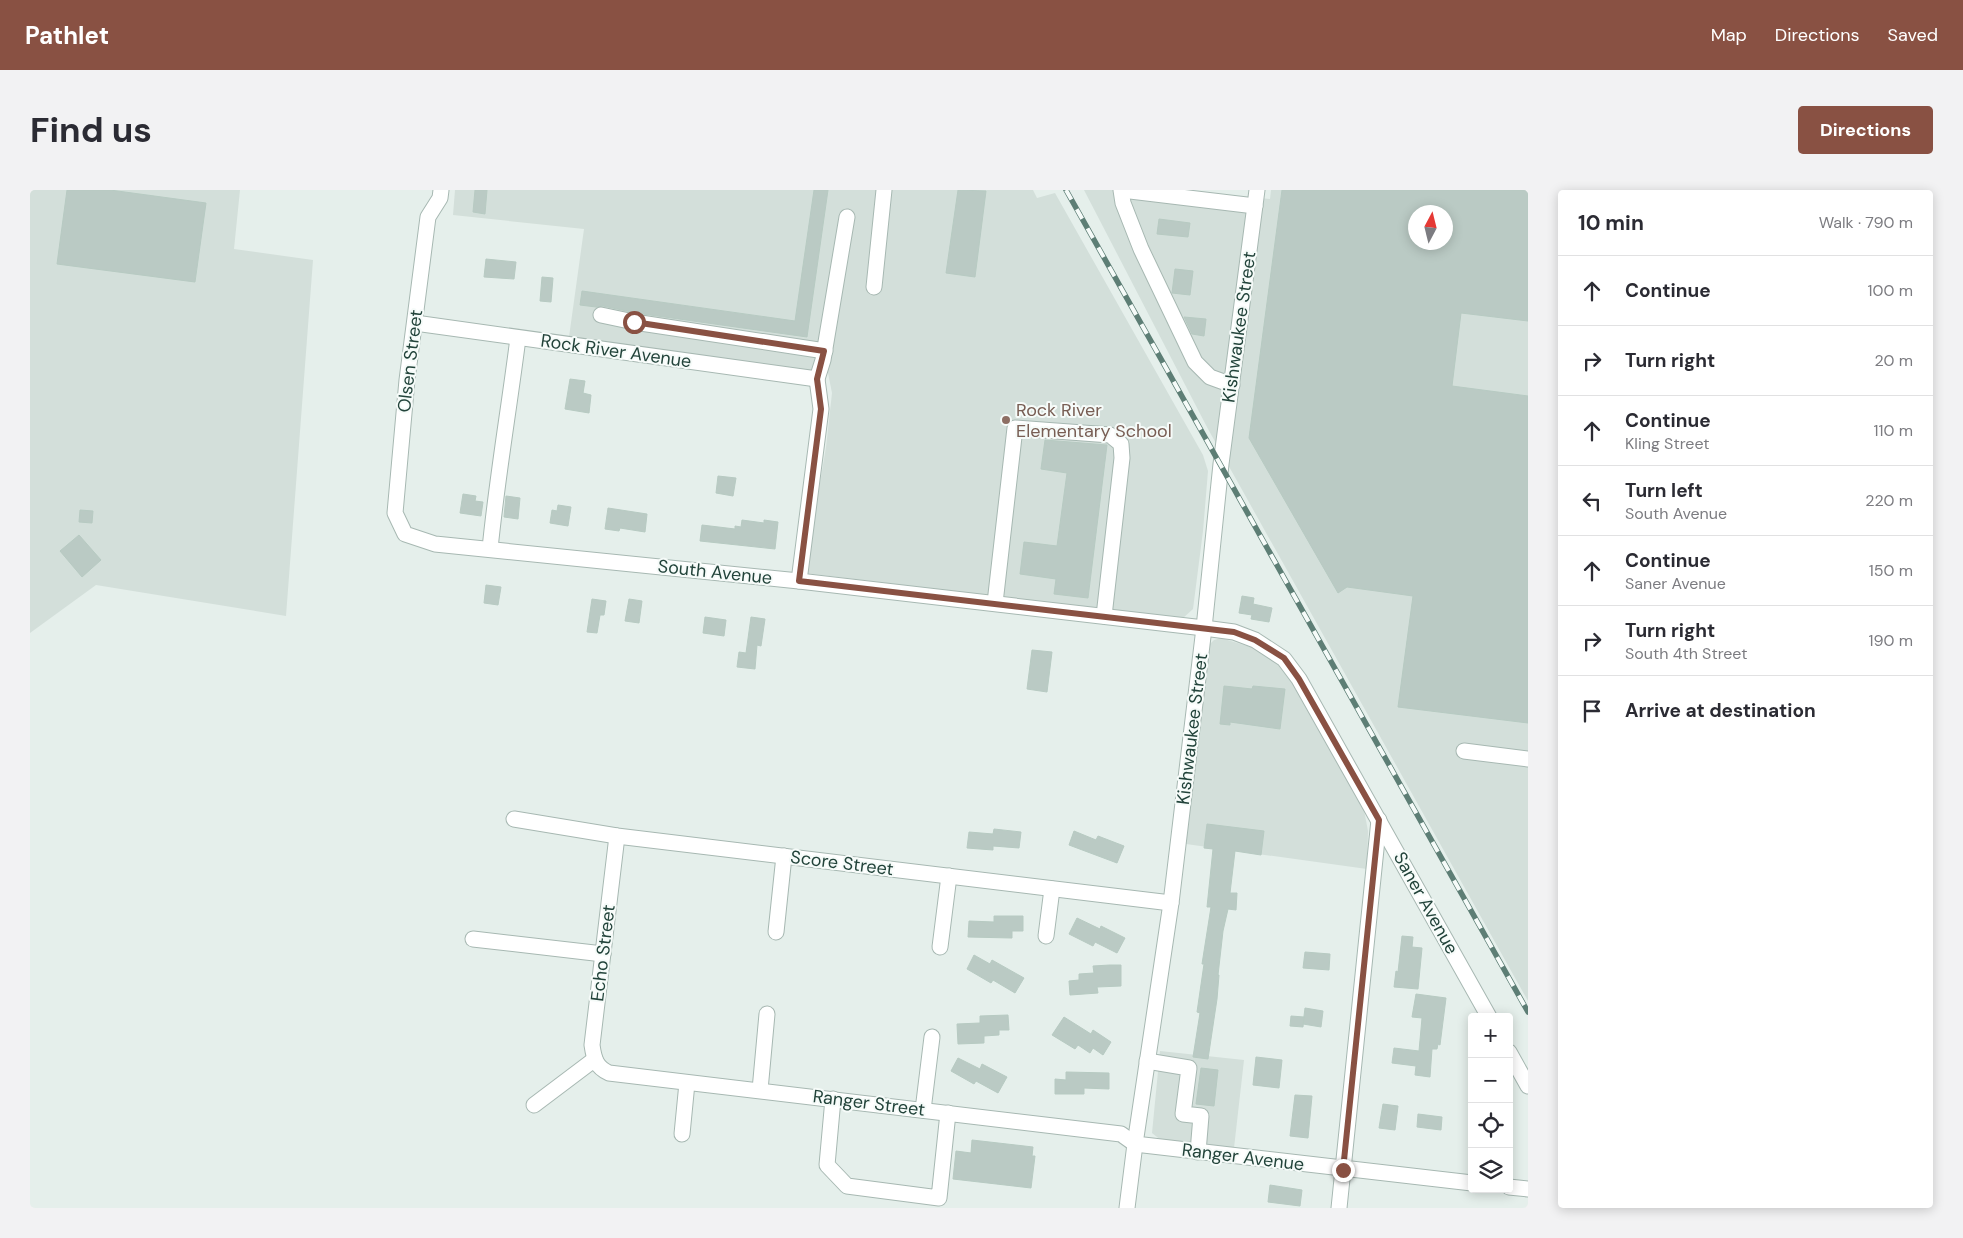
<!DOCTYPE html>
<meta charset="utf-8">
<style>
:root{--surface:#fff;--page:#f2f2f3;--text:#2b2b33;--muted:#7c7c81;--line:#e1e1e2;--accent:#895143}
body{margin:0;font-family:"DM Sans",sans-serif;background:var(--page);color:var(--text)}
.controls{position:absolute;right:15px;bottom:15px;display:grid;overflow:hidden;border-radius:5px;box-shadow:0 2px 12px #0003}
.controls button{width:45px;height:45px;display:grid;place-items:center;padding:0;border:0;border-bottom:1px solid var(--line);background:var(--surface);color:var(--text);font:25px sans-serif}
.compass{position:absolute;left:1378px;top:15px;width:45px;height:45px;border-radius:50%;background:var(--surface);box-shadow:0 2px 12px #0003;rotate:7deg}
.stop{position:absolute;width:15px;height:15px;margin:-11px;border:4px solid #895143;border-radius:50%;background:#fff}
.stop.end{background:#895143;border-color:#fff;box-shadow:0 1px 5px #0008}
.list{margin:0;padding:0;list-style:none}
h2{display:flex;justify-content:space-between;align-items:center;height:65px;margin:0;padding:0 20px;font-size:21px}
h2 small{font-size:16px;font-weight:400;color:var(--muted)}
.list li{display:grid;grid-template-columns:32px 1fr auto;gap:15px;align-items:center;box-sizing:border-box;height:70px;padding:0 20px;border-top:1px solid var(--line)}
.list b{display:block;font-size:19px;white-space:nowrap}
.list p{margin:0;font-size:16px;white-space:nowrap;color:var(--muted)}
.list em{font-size:16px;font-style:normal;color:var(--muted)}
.icon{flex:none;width:28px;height:28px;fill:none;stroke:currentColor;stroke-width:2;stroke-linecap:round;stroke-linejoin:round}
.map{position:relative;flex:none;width:1498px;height:1018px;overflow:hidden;border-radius:5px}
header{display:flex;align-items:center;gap:30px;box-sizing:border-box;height:70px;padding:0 25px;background:var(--accent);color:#fff}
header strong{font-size:24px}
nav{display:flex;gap:28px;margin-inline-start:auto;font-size:18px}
.intro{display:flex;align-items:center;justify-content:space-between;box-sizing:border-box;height:120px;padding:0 30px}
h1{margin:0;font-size:35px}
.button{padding:12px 22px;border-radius:5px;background:var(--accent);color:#fff;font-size:18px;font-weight:700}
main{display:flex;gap:30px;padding:0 30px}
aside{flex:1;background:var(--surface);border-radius:5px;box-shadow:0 2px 12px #0003}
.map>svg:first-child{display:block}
.built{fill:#d3dfda;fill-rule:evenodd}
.building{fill:#bacac4;stroke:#b7cac2;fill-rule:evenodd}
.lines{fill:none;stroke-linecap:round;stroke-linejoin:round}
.minor-casing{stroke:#a7b8b2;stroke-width:17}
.minor{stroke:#fff;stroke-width:15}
.rail-casing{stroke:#5d7e75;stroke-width:5.5}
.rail{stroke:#f6fbf9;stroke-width:4;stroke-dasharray:11;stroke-linecap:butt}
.route{stroke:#895143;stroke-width:6}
.education-dot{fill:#8d6e63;stroke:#f6fbf9;stroke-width:2}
.labels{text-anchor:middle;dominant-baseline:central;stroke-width:4;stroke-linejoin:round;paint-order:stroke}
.street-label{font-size:18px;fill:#22433a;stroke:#f6fbf9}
.education-label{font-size:18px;fill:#785e54;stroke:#f6fbf9;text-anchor:start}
</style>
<header>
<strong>Pathlet</strong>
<nav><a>Map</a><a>Directions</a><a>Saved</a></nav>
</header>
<div class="intro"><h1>Find us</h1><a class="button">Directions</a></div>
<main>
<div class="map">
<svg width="1498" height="1018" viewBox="0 0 1498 1018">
<rect width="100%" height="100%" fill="#e5efeb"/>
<g class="built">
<path d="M0 0H210L204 59 283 70 256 426 66 395 0 443Z"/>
<path d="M425 0H1003L1007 8 1025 3 1173 265 1178 281 1173 341 1163 419 1152 429 775 383 796 257 802 203 798 183 539 147 554 39 423 25Z"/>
<path d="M1054 0H1141L1240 9 1241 0H1498V811L1178 239ZM1386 22H1416V52H1386Z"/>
<path d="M1191 448 1224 458 1251 475 1263 489 1334 620 1338 641 1337 679 1156 654 1179 455 1184 450Z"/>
<path d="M1130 861 1214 870 1204 958 1132 951 1122 943Z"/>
</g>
<g class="building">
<path d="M37 0H80L176 13 165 92 27 74Z"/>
<path d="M445 0H457L455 24 443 22Z"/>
<path d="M784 0H798L777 147 606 123 573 116 566 117 550 115 552 101 765 131Z"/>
<path d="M928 0 956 1 945 87 916 83Z"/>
<path d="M1252 0H1498V131L1431 123 1422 196 1498 206V533L1368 517 1383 406 1317 397 1308 403 1219 248ZM1386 22H1416V52H1386Z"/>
<path d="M1129 29 1160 33 1158 47 1127 44Z"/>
<path d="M456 69 486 72 484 89 454 87Z"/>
<path d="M1145 79 1163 81 1160 105 1142 103Z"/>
<path d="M512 87 523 88 521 112 510 111Z"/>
<path d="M1154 127 1176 129 1174 146 1162 144Z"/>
<path d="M540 189 555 191 553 203 561 205 559 223 535 219Z"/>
<path d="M1015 250 1077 255 1058 408 1024 404 1026 389 990 384 994 352 1027 356 1037 283 1011 279Z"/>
<path d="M688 286 706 288 703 306 686 303Z"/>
<path d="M433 304 446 306 445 311 453 312 451 326 430 323Z"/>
<path d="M476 306 490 308 488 329 474 327Z"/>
<path d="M528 315 541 317 538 336 520 333 522 320 527 321Z"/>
<path d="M578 318 617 324 615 342 590 338 589 341 575 339Z"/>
<path d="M50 320 63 321 62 333 49 332Z"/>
<path d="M712 330 734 333V330L748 332 745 359 670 351 672 335 705 339V336L711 337Z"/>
<path d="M49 345 71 370 52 387 30 361Z"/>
<path d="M456 395 471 397 468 415 454 413Z"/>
<path d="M1212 406 1224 408 1223 414 1242 418 1239 432 1221 429 1222 425 1209 423Z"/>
<path d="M562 409 576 411 574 425H570L567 443 557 442Z"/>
<path d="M599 409 612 411 609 433 595 431Z"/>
<path d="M675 427 696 430 694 446 673 443Z"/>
<path d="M721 427 735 429 731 456 727 455 725 479 707 477 709 462 716 463Z"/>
<path d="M1002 460 1022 462 1017 502 997 499Z"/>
<path d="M1194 496 1222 499 1223 496 1255 499 1250 539 1200 532V535L1190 534Z"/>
<path d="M1177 634 1234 641 1231 665 1205 661 1200 703H1207L1206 720 1198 719 1193 741 1188 785H1189L1187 809 1178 869 1163 867 1170 823 1167 822 1174 774H1172L1181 717H1177L1183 659 1174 658Z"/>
<path d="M964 639 991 642 989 658 963 656V660L937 658 939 642 963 644Z"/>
<path d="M1044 641 1066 650 1068 646 1094 656 1087 673 1039 655Z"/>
<path d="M964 726H993V741H982V748L938 747 939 731 964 732Z"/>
<path d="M1047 728 1070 739 1071 736 1095 748 1087 763 1065 752 1063 756 1039 744Z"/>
<path d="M1372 746 1383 747 1382 757 1392 758 1388 799 1364 797 1366 781 1368 782Z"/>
<path d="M1275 762 1300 764 1299 780 1273 778Z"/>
<path d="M944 765 960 774 962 770 994 788 985 803 963 790 961 793 937 779Z"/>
<path d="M1080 775H1091V796L1067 797 1068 803 1040 805 1039 791 1049 790V784L1064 783 1063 776Z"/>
<path d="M1386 804 1416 808 1410 855 1408 854 1407 859H1402L1400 887 1385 885 1386 876 1362 873 1364 858 1389 861 1392 828 1382 827Z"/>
<path d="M1275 818 1293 821 1291 837 1273 834Z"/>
<path d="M978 825 979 840H969V845L954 846V853L928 854 927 834 950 833V826Z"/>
<path d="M1261 826 1274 827 1273 837 1260 836Z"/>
<path d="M1034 827 1061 844 1063 840 1081 852 1073 865 1063 858 1060 863 1048 855 1045 859 1022 845Z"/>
<path d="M1226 867 1252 870 1249 898 1223 895Z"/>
<path d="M928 868 950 879 952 874 977 887 968 903 946 891 944 894 921 881Z"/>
<path d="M1171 878 1188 880 1184 916 1166 914Z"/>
<path d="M1036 882 1079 883V899L1054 898V904H1025V889L1036 890Z"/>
<path d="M1265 905 1282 906 1278 948 1260 946Z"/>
<path d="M1353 914 1368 916 1365 940 1349 938Z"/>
<path d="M1388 924 1412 927 1411 940 1387 937Z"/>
<path d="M942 950 1003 957 1002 966H1005L1001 998 923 989 926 961 941 963Z"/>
<path d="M1240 995 1272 1000 1270 1016 1238 1012Z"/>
</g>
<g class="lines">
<defs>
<g id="minor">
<path d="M411 0 410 8 398 27 377 190 365 323 375 344 405 354 769 391 1174 438 1204 442 1225 450 1254 469 1269 489 1459 827"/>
<path d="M1091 0 1093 13 1111 59 1165 172 1180 187 1202 195"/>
<path d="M1092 0 1225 16"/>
<path d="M844 97 854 0"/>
<path d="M571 125 604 132 795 161"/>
<path d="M385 133 787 189"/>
<path d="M460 359C467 288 479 219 488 148"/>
<path d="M769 391 791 219 787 189 793 170 817 27"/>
<path d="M965 413 985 238 1080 245 1091 254 1092 268 1074 426"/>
<path d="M1434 561 1498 569"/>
<path d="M484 629 587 646 1141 713"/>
<path d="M587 646 562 855C564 869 566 877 579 883L1091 944 1105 954 1442 993"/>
<path d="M746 742 754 666"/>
<path d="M1016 746 1022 699"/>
<path d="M443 749 573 764"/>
<path d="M910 757 919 686"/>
<path d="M1479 862 1498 896"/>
<path d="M1117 871 1159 878 1153 924 1171 926 1168 962"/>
<path d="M730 900 737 824"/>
<path d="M803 909 797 975 817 996 909 1008 918 923"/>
<path d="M504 915 565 869"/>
<path d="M893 920 902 847"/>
<path d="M652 944 657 893"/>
<path d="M1479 997 1498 999"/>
<path d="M1097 1018 1105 954 1141 713 1174 438 1191 274 1227 0"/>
<path d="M1309 1018 1349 630"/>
</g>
</defs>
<use href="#minor" class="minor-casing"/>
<use href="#minor" class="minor"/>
<defs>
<path id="rail" d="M1036 0 1498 822"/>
</defs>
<use href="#rail" class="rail-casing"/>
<use href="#rail" class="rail"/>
</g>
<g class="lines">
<path class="route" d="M604 132 794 161 787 189 791 219 769 391 1204 442 1225 450 1254 468 1269 489 1349 630 1313 980"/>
</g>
<circle class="education-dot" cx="976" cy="230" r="5"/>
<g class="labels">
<g class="street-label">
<text transform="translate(1209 137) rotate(-82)">Kishwaukee Street</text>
<text transform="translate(586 161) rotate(8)">Rock River Avenue</text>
<text transform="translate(380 171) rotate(-83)">Olsen Street</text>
<text transform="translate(685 382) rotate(6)">South Avenue</text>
<text transform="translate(1162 539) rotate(-83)">Kishwaukee Street</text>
<text transform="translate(812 673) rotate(7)">Score Street</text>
<text transform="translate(1396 713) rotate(61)">Saner Avenue</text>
<text transform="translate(573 763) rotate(-83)">Echo Street</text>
<text transform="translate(839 913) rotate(7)">Ranger Street</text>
<text transform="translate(1213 967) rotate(7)">Ranger Avenue</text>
</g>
<g class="education-label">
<text x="986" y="220">Rock River<tspan x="986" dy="21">Elementary School</tspan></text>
</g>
</g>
</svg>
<div class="controls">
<button>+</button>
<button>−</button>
<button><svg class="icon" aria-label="locate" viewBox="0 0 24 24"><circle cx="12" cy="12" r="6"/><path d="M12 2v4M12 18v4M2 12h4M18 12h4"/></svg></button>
<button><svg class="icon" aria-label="layers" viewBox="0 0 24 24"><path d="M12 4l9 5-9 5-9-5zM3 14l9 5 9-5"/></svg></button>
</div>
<svg class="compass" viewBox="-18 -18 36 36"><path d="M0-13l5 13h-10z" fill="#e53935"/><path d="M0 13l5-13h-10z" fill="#7c7c81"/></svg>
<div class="stop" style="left:604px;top:132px"></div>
<div class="stop end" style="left:1313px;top:980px"></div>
</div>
<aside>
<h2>10 min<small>Walk · 790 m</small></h2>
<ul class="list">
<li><svg class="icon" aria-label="ahead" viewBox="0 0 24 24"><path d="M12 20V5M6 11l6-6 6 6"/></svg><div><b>Continue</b></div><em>100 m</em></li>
<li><svg class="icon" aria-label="right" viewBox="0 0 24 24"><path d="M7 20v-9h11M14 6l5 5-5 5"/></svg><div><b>Turn right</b></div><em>20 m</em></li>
<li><svg class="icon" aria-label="ahead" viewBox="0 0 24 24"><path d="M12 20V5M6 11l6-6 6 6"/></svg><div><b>Continue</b><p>Kling Street</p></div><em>110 m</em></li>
<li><svg class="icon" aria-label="left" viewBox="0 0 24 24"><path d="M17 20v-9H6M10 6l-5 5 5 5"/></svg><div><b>Turn left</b><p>South Avenue</p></div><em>220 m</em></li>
<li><svg class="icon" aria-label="ahead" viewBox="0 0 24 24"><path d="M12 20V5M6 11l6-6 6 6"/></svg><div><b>Continue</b><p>Saner Avenue</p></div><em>150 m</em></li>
<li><svg class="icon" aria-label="right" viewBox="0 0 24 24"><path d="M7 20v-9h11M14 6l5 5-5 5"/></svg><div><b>Turn right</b><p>South 4th Street</p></div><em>190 m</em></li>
<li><svg class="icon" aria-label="arrive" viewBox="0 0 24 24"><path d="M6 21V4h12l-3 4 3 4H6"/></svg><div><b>Arrive at destination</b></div></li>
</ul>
</aside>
</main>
